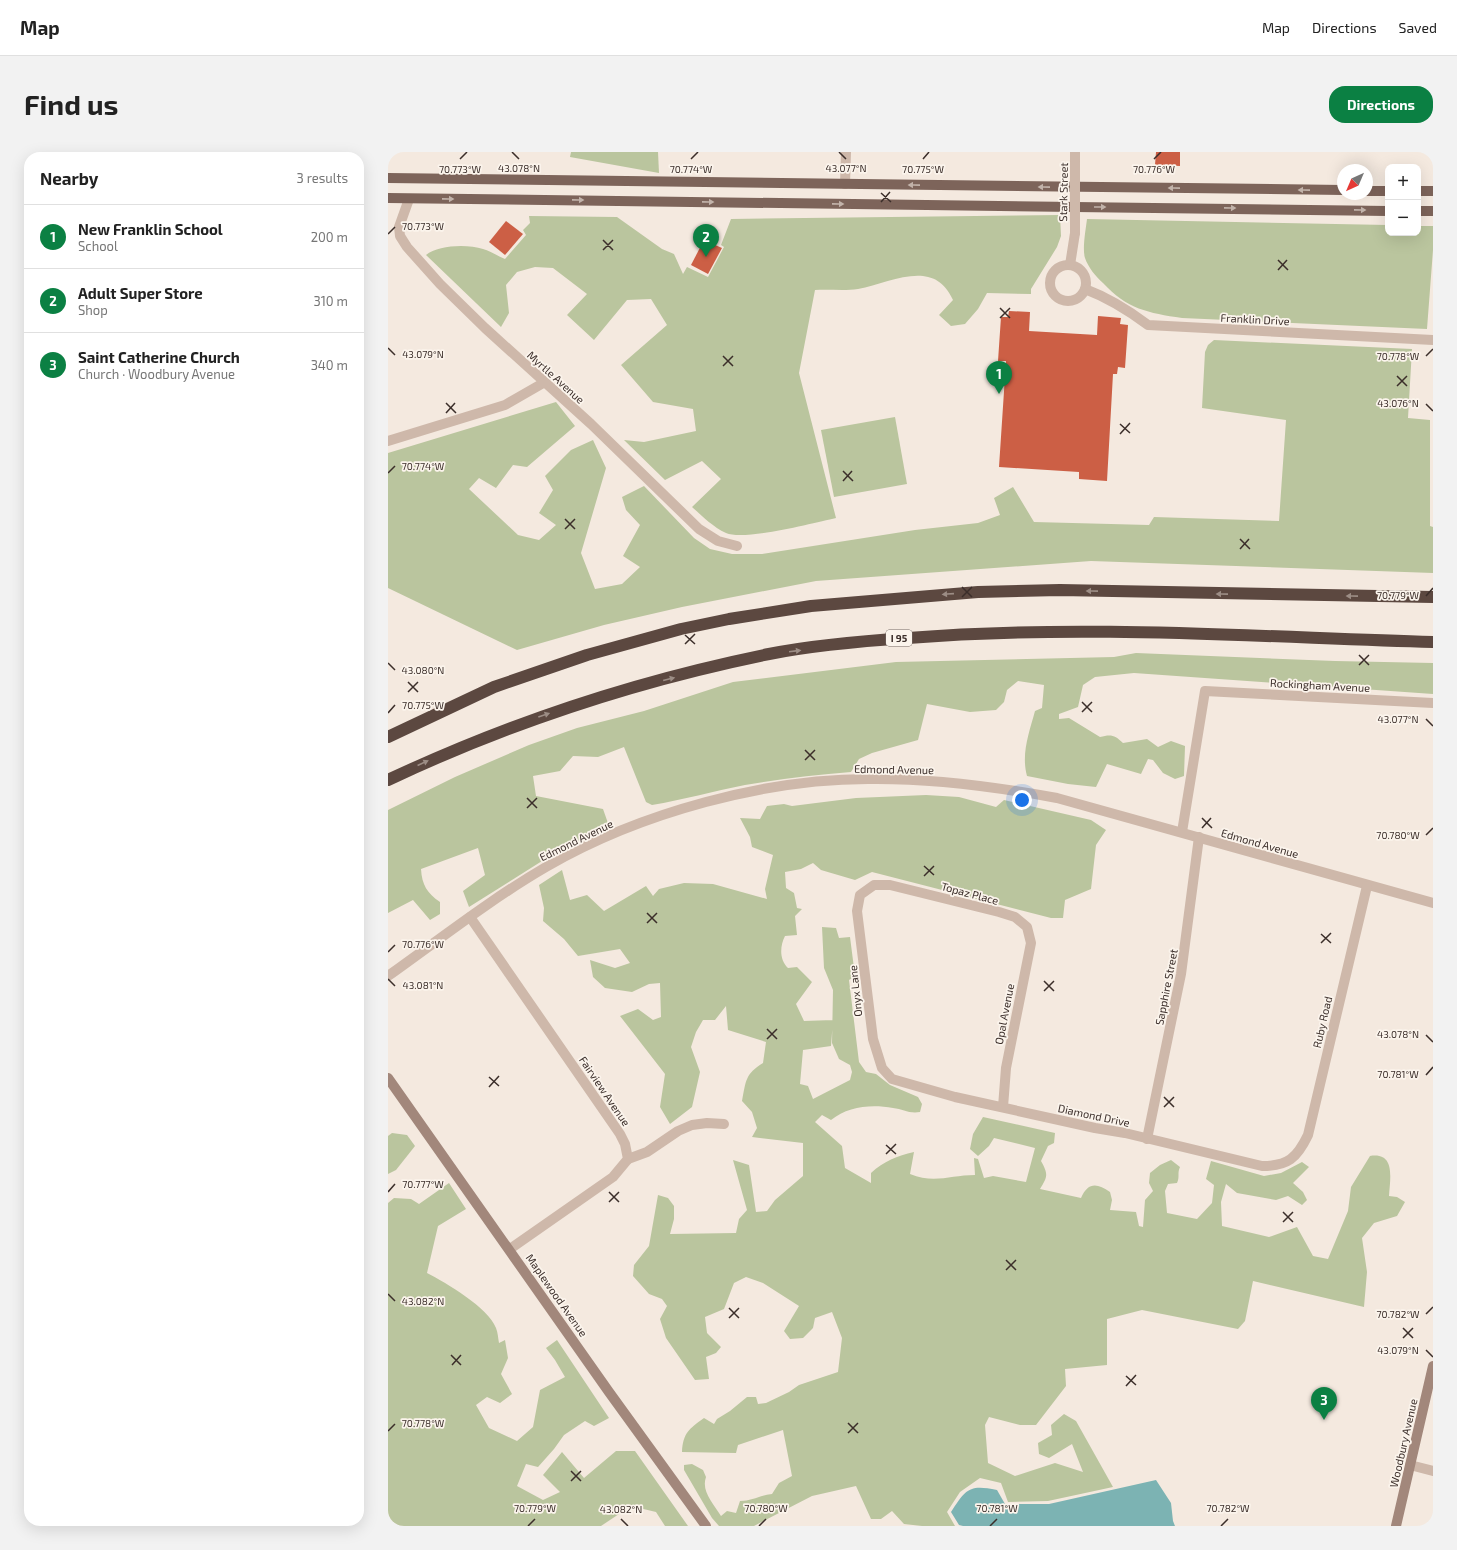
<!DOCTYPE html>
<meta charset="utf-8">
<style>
:root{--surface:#fff;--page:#f2f2f2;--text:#222;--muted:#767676;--line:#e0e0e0;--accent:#0b8043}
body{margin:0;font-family:"Exo 2",sans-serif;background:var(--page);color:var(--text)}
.controls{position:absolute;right:12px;top:12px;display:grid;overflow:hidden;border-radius:8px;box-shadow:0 4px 16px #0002}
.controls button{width:36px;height:36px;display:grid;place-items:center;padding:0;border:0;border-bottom:1px solid var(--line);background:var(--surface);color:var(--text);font:20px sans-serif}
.compass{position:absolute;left:949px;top:12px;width:36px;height:36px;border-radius:50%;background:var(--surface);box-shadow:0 4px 16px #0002;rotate:224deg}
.you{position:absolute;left:634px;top:648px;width:14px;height:14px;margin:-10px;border:3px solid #fff;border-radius:50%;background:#1a73e8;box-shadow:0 0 0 6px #1a73e833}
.badge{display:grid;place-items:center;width:26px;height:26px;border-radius:50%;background:var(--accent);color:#fff;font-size:13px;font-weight:700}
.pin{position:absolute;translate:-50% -33px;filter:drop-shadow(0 1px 2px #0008)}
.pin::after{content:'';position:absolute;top:21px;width:14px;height:12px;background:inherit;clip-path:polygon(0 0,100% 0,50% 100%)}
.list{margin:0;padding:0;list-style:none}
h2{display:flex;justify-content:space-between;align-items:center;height:52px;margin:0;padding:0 16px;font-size:17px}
h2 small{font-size:13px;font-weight:400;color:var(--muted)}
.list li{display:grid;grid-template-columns:26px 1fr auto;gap:12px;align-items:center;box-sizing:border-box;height:64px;padding:0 16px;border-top:1px solid var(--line)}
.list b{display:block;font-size:15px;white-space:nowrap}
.list p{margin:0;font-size:13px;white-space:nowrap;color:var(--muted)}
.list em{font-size:13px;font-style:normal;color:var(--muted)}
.map{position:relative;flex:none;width:1045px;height:1374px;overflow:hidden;border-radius:16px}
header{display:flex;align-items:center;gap:24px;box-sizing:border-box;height:56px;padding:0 20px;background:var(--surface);border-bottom:1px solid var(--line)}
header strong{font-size:19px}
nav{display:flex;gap:22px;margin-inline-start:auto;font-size:14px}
.intro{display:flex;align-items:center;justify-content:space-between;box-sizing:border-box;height:96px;padding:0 24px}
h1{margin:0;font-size:28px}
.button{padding:10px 18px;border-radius:16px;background:var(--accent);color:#fff;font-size:14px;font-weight:700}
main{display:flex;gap:24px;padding:0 24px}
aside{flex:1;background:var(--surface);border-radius:16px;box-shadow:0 4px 16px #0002}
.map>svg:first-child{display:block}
.green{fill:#bac59e}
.water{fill:#7cb3b3}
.building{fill:#cc5f45}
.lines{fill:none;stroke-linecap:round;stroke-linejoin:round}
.street{stroke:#ceb8aa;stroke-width:10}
.secondary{stroke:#a2877b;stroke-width:10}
.primary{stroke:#7d645a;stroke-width:10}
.highway{stroke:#5c4840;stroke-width:12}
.street-bridge{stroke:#ceb8aa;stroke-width:10}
.oneway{fill:#c2b3aa}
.oneway2{fill:#9c8d85}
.ticks{fill:none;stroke:#3b2e2a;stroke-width:1.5}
.labels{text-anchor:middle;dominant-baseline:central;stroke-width:3.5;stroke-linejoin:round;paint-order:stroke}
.shield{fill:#fbf4ec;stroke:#756964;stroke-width:1}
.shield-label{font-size:10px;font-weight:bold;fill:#3b2e2a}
.street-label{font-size:11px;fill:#3b2e2a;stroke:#fbf4ec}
.ticks-label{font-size:10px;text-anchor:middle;fill:#3b2e2a;stroke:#fbf4ec;stroke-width:3.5;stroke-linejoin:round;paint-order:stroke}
</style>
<header>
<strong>Map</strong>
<nav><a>Map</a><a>Directions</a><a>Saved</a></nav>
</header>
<div class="intro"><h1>Find us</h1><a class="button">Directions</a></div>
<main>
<aside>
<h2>Nearby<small>3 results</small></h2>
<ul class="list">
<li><span class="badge">1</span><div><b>New Franklin School</b><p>School</p></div><em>200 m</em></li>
<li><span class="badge">2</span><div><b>Adult Super Store</b><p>Shop</p></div><em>310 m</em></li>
<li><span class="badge">3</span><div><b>Saint Catherine Church</b><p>Church · Woodbury Avenue</p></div><em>340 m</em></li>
</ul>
</aside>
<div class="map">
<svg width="1045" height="1374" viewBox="0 0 1045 1374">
<rect width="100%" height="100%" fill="#f4e9df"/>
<g class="green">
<path d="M183 0H270L271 21 182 5Z"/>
<path d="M672 63 673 84 669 95 643 137V142L599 141 590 157 577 172 563 174 551 163 565 148C546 105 503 131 470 137 456 139 441 137 427 138L411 221 448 366C425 371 357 389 338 381 325 375 314 364 304 355L333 327 314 309 277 328 236 288 256 290 308 279 305 257 265 250 233 213 279 173 263 147 239 148 206 188 179 163 199 142 165 116 147 115 129 120 118 133 121 161 113 175 38 103C50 93 79 92 95 97 102 99 110 104 117 107L138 83 135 78 142 71 141 64 229 65 274 97 286 102 295 122 299 115 320 125 336 95 333 93 343 67Z"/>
<path d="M699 67 1000 73V81H1030V74H1045V98L1039 177 794 166C760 161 739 157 715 131 708 125 700 115 697 106 694 97 698 76 699 67Z"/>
<path d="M826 188 1024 197 1020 266 1042 268V374L1045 375V421L703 409 428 429 294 455 216 473 129 498 0 436V301L168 250 187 274 139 315 125 313 108 336 91 326 81 337 130 383 151 388 168 373 151 361 165 338 157 324 183 298 205 288 218 316 193 401 207 437 234 432 252 415 235 404 252 373 238 358 234 345 256 334 306 386 322 397 344 402H374L527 378 590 371 612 363 606 346 625 335 646 370 761 373 766 365 891 369 898 268 814 256 817 200 820 193Z"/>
<path d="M507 265 519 332 446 345 433 278Z"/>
<path d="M748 501 947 509 1045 511V542L746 521 707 525 695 533 690 555 671 562V567L681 566 712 585C723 582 727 583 735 591L759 587 770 595 783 589 797 594 796 624 787 627 775 621 765 608 760 607 753 622 719 612 708 635 680 632 639 624C633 602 641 581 647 559L654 556 656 533 630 529 619 538 616 550 608 558 582 560 539 552 530 588 484 601 471 607 463 620C427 623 392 627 357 633 325 639 295 648 264 653L258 650 236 595 210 605 185 604 172 619 145 624 148 644 215 657 221 674 154 709 81 755 75 739 97 723 90 696 33 717C34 733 39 741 52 750V762L42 768 25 748 0 761V658L67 625 141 593 189 576 256 559 345 530 508 510 726 505Z"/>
<path d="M538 643 571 645 608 655 616 648 703 668 718 678 708 693 703 737 677 748 675 766H663L484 720 467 728 433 718 425 711 413 717 397 720 398 736 406 741 409 756 414 757 407 764 409 783 397 784C392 794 391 807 400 816L409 815 424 830 408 852 416 869 445 868 443 894 415 898 412 932 420 934 425 947 462 928 464 920 462 913 451 907 444 891 445 838 436 816 434 775 448 776 451 786 462 785 467 824 461 828 471 910 478 920 488 922 502 933 530 945 534 952 532 960C521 962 515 957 505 956 484 952 460 954 443 968L434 963 427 970 454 994 457 1016 483 1031V1021C496 1009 509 1004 526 1000L522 1022C546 1032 563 1023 587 1023L586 1006 590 1007 596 1026 605 1024 638 1030 647 996 606 986 601 994 590 1004 582 997 585 982 595 965 667 981 666 991 660 994 653 1009C661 1023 659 1025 652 1037L693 1046C700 1030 709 1031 722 1040L724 1048 722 1058 748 1060 751 1074 755 1075 757 1048 765 1039 761 1031 762 1021 772 1013 783 1008 792 1015C789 1021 792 1025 789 1031L780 1032 777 1039 779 1061 809 1067 824 1051 826 1033 818 1027 823 1009 876 1024 893 1021 914 1010 921 1015 905 1031 915 1040 919 1048 914 1053 900 1044 888 1048 849 1041 838 1032 833 1050 834 1074 881 1085 909 1075 925 1104 940 1107 960 1059 963 1035 982 1004C1008 1000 1002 1027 1001 1044L1009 1045 1017 1050 1009 1064 986 1071 974 1086 979 1120 976 1155 865 1129 857 1169 850 1177 754 1158 719 1167V1213L677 1217 678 1234 648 1273H632L601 1265 597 1273 600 1311 627 1324 667 1311 695 1320 684 1292 661 1306 651 1302 650 1291 664 1283 663 1273 676 1262 688 1269 725 1335 660 1349 620 1350 613 1331 592 1326 572 1340 559 1360 567 1374H534L516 1372 504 1359 493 1367H483L468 1334 424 1344 366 1374H331L324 1366 296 1318V1313L304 1312 315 1318 318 1325C313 1339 325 1351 333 1364L339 1359 348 1361 352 1349C364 1349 373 1343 384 1342L391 1331 404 1324 395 1278 350 1293 348 1301 294 1300C295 1281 301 1277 316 1266L326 1272 329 1267 342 1259 359 1245H368L370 1252 378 1251 401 1240 411 1233 450 1220 454 1186 444 1160 427 1166 425 1176 415 1186 402 1187 396 1179 411 1154 375 1131 358 1125 346 1131 336 1157 317 1165 319 1181 333 1195 328 1201 318 1205 321 1227 307 1228 278 1186 272 1167 279 1154 274 1147 261 1142 245 1124 246 1113 261 1094 270 1043 280 1046 286 1054V1067L282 1082 348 1081 351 1067 359 1058 345 1008 361 1013 368 1060 379 1059 387 1048 415 1024V991L364 985 369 976 364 960 354 949C358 929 357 922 375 911L378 890 340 878 338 854 327 868H315L308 880 303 895 312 920 304 955 282 972 272 955 277 922 232 864 250 857 265 868 273 865 272 831 261 832 244 840 217 836 205 825 202 808 227 816 242 811 232 797 190 804 176 787 155 769 156 756 151 733 174 718 182 748 199 743 216 759 258 734 265 744 271 737 296 731 325 732 379 747 377 737 385 703 364 695 362 685 352 666 372 667 379 654 396 652 404 654 468 646Z"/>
<path d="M4 981 19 983 27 994 8 1018 0 1022V984Z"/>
<path d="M61 1031 78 1057 50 1074 39 1121C58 1131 100 1155 108 1176 110 1181 110 1186 111 1191L117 1188 120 1206 113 1222 124 1242 112 1251 99 1245 88 1253 101 1276 129 1289 145 1275 152 1238 177 1225 167 1208 158 1196 169 1188 221 1266 206 1274 197 1269 176 1283 166 1297 150 1315 138 1312 129 1334 155 1348 172 1340 155 1323 174 1300 196 1326 228 1299H247L300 1374H277L268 1360 243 1354 213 1374H0V1051L6 1046 23 1047 31 1052Z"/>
</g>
<path class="water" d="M768 1328 783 1351 785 1369 787 1374H575L571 1373 563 1360C578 1337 581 1332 609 1338L617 1352H661Z"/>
<g class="building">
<path d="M768 0H792V14L767 13Z"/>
<path d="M118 69 135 82 117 103 101 90Z"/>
<path d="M316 88 334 96 320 122 303 113Z"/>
<path d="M621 159 642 160 641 179 709 183 710 164 733 166 732 172 740 173 737 216 730 215 729 222H725L719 329 691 327V320L611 315 618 209H610L613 165H620Z"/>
</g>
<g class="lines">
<g class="street">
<path d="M687 11V0"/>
<path d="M457 32 458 0"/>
<path d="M21 47 11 75 12 84 19 95 52 132 97 176 203 272 311 377 330 389 349 394"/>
<circle cx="680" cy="131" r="18"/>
<path d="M682 113 687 81"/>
<path d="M697 137C721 146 740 158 760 173L1045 188"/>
<path d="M0 289 117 253 157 230"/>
<path d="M794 680 817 539 1045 551"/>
<path d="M82 765 232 982 237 992 240 1007 225 1025 122 1097"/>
<path d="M0 824C52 787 103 747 158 715 251 661 381 625 489 627 550 627 609 635 669 646L1045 751"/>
<path d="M615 955 618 916 643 791 639 775 627 765 611 760 502 733H486L472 743 469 759 485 887 494 916 504 927 567 945 707 976 737 981 874 1014C900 1014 909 1006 920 983L979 734"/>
<path d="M759 987 793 822 811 685"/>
<path d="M240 1007 259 1000 290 979 304 973 319 971 336 972"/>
<path d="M1022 1313 1045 1319"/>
</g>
<g class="secondary">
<path d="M0 926 221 1240 318 1374"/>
<path d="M1008 1374 1045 1214"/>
</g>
<g class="primary">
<path d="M0 26 955 38"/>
<path d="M979 39H1000"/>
<path d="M1030 39H1045"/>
<path d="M0 46 1000 59"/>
<path d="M1030 59H1045"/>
</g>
<g class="highway">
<path d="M0 585 106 535 199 503 293 477 341 467 423 454 590 440 672 438 1045 445"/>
<path d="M0 628C123 570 248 529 381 502 426 493 474 489 520 486 694 472 870 485 1045 490"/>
</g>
<path class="street-bridge" d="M687 81V11"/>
</g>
<defs><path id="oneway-solid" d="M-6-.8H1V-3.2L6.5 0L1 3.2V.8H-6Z"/></defs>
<g class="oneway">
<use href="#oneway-solid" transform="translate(526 33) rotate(-179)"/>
<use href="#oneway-solid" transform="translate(656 35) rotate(-179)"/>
<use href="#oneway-solid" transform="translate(786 36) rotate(-179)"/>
<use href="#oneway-solid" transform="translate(916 38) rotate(-179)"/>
<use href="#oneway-solid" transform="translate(60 47) rotate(1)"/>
<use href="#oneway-solid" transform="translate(190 48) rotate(1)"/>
<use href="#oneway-solid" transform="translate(320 50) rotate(1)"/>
<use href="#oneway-solid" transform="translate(450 52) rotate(1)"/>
<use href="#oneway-solid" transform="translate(712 55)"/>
<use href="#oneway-solid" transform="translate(842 56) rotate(1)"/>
<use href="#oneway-solid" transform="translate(972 58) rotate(1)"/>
</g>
<g class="oneway2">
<use href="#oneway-solid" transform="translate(704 439) rotate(-179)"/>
<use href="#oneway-solid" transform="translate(560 442) rotate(176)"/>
<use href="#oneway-solid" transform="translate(834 442) rotate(-179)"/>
<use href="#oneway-solid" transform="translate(964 444) rotate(-179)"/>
<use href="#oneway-solid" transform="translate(407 499) rotate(-7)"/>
<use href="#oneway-solid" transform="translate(281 527) rotate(-14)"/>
<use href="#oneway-solid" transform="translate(156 563) rotate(-19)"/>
<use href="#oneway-solid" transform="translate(35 611) rotate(-25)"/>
</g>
<path class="ticks" d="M124 0 131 7M451 0 458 7M72 7 79 0M303 7 310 0M535 7 541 0M766 7 773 0M493 41 503 50M493 50 502 40M0 82 7 75M215 88 225 98M215 98 225 88M890 108 900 118M890 118 899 108M612 156 622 166M612 166 622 156M0 196 7 203M335 204 345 214M1038 204 1045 197M335 214 345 204M1009 224 1019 234M1009 234 1019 224M58 251 68 261M1038 252 1045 259M58 261 67 251M732 272 742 281M732 282 742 271M455 319 465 329M0 321 7 314M455 329 464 319M177 367 187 377M177 377 187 367M852 387 862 397M852 397 861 387M574 435 584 445M1038 444 1045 436M574 445 584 435M297 483 307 492M297 492 307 482M971 503 981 513M0 511 7 518M971 513 981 503M20 530 30 540M20 540 30 530M694 550 704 560M694 560 704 550M0 561 7 553M1038 567 1045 574M417 598 427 608M417 608 427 598M139 646 149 656M139 656 149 646M814 666 824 676M814 676 823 666M1038 683 1045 676M536 714 546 723M536 724 546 714M259 761 269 771M259 771 269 761M933 782 943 791M933 791 943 781M0 800 7 793M0 827 7 834M656 829 666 839M656 839 666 829M379 877 389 887M1038 883 1045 890M379 887 389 877M1038 923 1045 915M101 925 111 934M101 935 111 924M776 945 786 955M776 955 786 945M498 993 508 1002M498 1002 508 992M0 1040 7 1032M221 1040 231 1050M221 1050 231 1040M895 1060 905 1070M895 1070 905 1060M618 1108 628 1118M618 1118 628 1108M0 1142 7 1149M341 1156 351 1166M1038 1162 1045 1155M341 1166 351 1156M1015 1176 1025 1186M1015 1186 1025 1176M1038 1198 1045 1205M63 1203 73 1213M64 1213 73 1203M738 1224 748 1233M738 1234 748 1223M460 1271 470 1281M0 1279 7 1272M460 1281 470 1271M183 1319 193 1329M183 1329 193 1319M233 1367 240 1374M140 1374 147 1367M371 1374 378 1367M602 1374 609 1367M833 1374 840 1367"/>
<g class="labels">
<rect class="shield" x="498" y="478" width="26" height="16" rx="3"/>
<g class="shield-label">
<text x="511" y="486">I 95</text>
</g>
<g class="street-label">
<text transform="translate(675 40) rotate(-89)">Stark Street</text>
<text transform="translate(867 167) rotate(3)">Franklin Drive</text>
<text transform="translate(168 225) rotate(42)">Myrtle Avenue</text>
<text transform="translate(932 533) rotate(3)">Rockingham Avenue</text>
<text transform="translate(506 617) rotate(1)">Edmond Avenue</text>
<text transform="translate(188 688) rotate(-26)">Edmond Avenue</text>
<text transform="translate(872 691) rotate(16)">Edmond Avenue</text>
<text transform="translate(582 741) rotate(15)">Topaz Place</text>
<text transform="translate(778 835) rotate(-79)">Sapphire Street</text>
<text transform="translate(467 839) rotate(-96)">Onyx Lane</text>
<text transform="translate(616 862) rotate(-79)">Opal Avenue</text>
<text transform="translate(934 870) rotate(-77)">Ruby Road</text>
<text transform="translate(217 939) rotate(56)">Fairview Avenue</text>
<text transform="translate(706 963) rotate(12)">Diamond Drive</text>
<text transform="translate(169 1143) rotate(55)">Maplewood Avenue</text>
<text transform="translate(1015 1291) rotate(-77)">Woodbury Avenue</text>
</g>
</g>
<g class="ticks-label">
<text x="131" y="20">43.078°N</text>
<text x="458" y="20">43.077°N</text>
<text x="766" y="21">70.776°W</text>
<text x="72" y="21">70.773°W</text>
<text x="303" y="21">70.774°W</text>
<text x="535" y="21">70.775°W</text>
<text x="35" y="78">70.773°W</text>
<text x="35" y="206">43.079°N</text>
<text x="1010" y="208">70.778°W</text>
<text x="1010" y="255">43.076°N</text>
<text x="35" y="318">70.774°W</text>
<text x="1010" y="447">70.779°W</text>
<text x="35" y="522">43.080°N</text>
<text x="35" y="557">70.775°W</text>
<text x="1010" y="571">43.077°N</text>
<text x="1010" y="687">70.780°W</text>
<text x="35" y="796">70.776°W</text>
<text x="35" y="837">43.081°N</text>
<text x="1010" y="886">43.078°N</text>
<text x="1010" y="926">70.781°W</text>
<text x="35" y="1036">70.777°W</text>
<text x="35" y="1153">43.082°N</text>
<text x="1010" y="1166">70.782°W</text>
<text x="1010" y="1202">43.079°N</text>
<text x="35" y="1275">70.778°W</text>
<text x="147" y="1360">70.779°W</text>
<text x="378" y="1360">70.780°W</text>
<text x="609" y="1360">70.781°W</text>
<text x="840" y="1360">70.782°W</text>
<text x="233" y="1361">43.082°N</text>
</g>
</svg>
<div class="controls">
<button>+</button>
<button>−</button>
</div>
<svg class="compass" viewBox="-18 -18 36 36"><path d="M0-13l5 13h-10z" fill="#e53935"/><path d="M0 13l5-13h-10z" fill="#767676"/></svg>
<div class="you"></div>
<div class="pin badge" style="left:611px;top:242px">1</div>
<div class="pin badge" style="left:318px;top:105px">2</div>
<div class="pin badge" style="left:936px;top:1268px">3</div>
</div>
</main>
